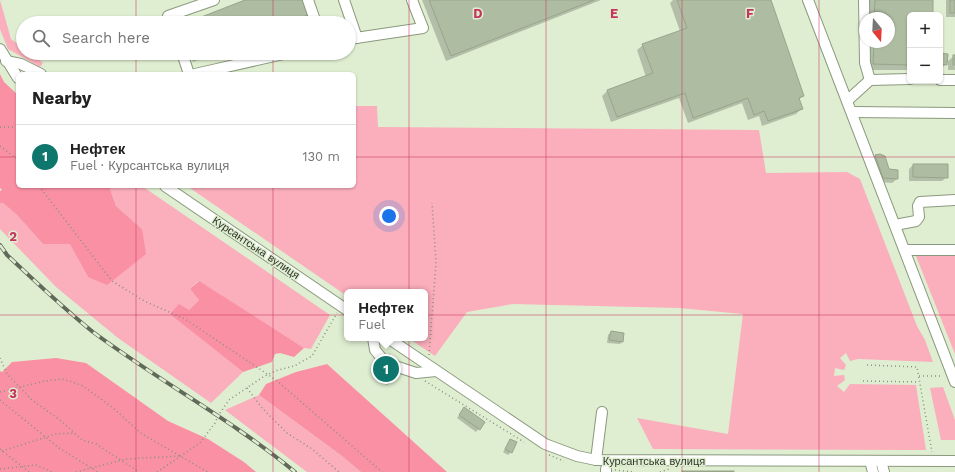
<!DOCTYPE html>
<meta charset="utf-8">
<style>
:root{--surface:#fff;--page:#f2f2f2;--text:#222;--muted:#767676;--line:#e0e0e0;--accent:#0f766e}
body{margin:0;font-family:"Work Sans",sans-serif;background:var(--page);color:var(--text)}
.controls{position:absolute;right:12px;top:12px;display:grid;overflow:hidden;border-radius:6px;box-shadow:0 1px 3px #0004}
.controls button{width:36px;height:36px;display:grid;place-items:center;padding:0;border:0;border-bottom:1px solid var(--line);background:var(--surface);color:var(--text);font:20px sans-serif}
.compass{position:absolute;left:859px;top:12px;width:36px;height:36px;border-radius:50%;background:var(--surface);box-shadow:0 1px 3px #0004;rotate:162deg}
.you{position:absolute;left:389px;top:216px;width:14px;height:14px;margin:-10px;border:3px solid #fff;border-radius:50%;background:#1a73e8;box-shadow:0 0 0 6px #1a73e833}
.badge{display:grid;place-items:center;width:26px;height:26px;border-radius:50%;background:var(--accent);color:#fff;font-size:13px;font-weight:700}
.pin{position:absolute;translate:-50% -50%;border:2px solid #fff;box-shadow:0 1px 4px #0006}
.popup{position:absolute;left:344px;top:289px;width:84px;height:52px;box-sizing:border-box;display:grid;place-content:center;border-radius:6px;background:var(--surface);filter:drop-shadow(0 1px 3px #0005);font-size:13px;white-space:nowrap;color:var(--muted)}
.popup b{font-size:15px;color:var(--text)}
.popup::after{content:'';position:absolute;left:50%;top:100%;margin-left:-8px;border:8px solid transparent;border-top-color:var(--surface)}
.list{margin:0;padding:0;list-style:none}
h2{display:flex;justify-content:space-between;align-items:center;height:52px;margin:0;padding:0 16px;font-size:17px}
h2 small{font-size:13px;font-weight:400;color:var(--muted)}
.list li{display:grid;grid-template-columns:26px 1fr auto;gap:12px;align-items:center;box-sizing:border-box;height:64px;padding:0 16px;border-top:1px solid var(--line)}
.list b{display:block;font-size:15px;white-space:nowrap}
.list p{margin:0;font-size:13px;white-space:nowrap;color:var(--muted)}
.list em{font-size:13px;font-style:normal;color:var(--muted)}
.icon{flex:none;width:22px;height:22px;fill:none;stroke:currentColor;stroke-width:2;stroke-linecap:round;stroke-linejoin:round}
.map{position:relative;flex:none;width:955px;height:472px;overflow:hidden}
.search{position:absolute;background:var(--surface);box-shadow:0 1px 3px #0004;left:16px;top:16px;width:340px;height:44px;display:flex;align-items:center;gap:10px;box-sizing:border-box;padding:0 14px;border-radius:22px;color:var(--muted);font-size:15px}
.panel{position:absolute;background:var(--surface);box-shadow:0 1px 3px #0004;left:16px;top:72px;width:340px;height:116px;border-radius:6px}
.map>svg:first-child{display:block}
.green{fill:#fbaebb}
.forest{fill:#fa90a4}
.shadow{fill:#0003}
.building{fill:#aebca1;stroke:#97a58a}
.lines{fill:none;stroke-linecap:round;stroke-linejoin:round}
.minor-casing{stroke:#8b997e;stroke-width:12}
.path{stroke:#87917d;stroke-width:1.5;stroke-dasharray:1 3;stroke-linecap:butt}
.minor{stroke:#fff;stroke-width:10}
.rail-casing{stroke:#616959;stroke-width:4}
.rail{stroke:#dfeed1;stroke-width:2.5;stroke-dasharray:8;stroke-linecap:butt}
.grid{fill:none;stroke:#c5365e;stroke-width:1;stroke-opacity:0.55}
.labels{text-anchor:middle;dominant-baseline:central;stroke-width:3;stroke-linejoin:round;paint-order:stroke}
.street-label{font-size:11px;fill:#30352a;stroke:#dfeed1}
.grid-label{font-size:13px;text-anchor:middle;font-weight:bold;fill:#c5365e;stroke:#dfeed1;stroke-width:3;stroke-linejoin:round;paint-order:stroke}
</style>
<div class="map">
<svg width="955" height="472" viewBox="0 0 955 472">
<rect width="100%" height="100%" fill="#dfeed1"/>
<g class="green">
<path d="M0 0 11 39 23 48V53H30L43 63 40 67 8 49 0 29Z"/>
<path d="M354 106H377L378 127 759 130 766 173 847 172 860 179 917 326 925 340 933 362 858 359 850 361 846 353 840 358 846 365 844 370 835 368 834 376 844 375 845 380 837 386 844 392 850 384 916 385 926 450 653 449 637 418 728 434 743 314 679 308 513 304 467 312 435 356 408 338H425V292H347V296L187 186H354Z"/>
<path d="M109 186H142L330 315 311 349 304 348 198 281 190 289 199 300 189 310 171 314 243 372 211 403 118 338 56 287 0 229V203H3L17 215 43 244 70 243 88 277 142 229 116 206Z"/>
<path d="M916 256H955V354Z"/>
<path d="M943 387 955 420V440H941L930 388Z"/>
<path d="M259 395 342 456 361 472H307L225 410Z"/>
</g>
<g class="forest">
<path d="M0 74 4 82 18 95V186H109L116 206 142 229 146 254 107 285 88 277 70 244H43L17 215 3 203H0V191L2 190 0 188Z"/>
<path d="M199 281 304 348 294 357 280 353 275 354 272 362 243 372 170 314 179 304 189 310 199 300 190 289Z"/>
<path d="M56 358 86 363 168 421 208 439 244 462 256 472H0V371L2 372 12 362Z"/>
<path d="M327 364 447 472H361L342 456 259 395 266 384 296 372Z"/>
</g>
<g class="shadow">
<path d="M248 0 309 14 303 20 295 23H188Z"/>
<path d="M422 0H601L446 61Z"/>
<path d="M673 0H770L803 95 799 100 802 108 796 114 762 126 759 116 748 120 742 103 688 123 679 98 611 122 602 96 608 90 646 77 637 50 643 45 680 31 670 3Z"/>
<path d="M869 0H932V15H910V70H868V42H889V18H869Z"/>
<rect x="946" y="0" width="9" height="17"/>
<path d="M189 53H217L193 62Z"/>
<path d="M235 53H251L236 56Z"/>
<path d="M940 54 946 64 943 67H940Z"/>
<path d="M954 56 955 70H948V61Z"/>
<path d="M876 156 888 170 897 171V179L892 183 879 182 872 160Z"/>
<path d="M913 165 947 177 942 181H909V169Z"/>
<path d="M611 332 622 342 620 344 607 343 608 335Z"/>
<path d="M384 360 390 371 391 376 394 378 387 385 374 376Z"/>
<path d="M462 411 484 423 476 432 457 418Z"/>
<path d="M510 440 511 452 508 455 503 452Z"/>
</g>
<g class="building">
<path d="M245 0H304L310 14 287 23H186Z"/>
<path d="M429 0H594L451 56Z"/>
<path d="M677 0H771L804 96 799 98 803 109 768 121 764 111 754 115 748 98 693 118 685 93 617 117 607 90 653 73 642 44 687 28Z"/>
<path d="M875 0H933V15H910V65L873 64 874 42H889V18H874Z"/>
<rect x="950" y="0" width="5" height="13"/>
<path d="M197 53H209L199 57Z"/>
<path d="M940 53 948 54 947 65 940 64Z"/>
<rect x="953" y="55" width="2" height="10"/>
<path d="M880 154 885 156 889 169 898 170V179L883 178 875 155Z"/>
<path d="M913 164H948V178L913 177Z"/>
<path d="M611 331 624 333 623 342 609 340Z"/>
<path d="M389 354 399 361 392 371 394 373 392 376 395 378 392 381 377 371Z"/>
<path d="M464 407 485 422 480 430 459 415Z"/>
<path d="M510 439 517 442 512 453 505 449Z"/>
<rect x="682" y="471" width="52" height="1"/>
</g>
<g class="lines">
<defs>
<g id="minor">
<path d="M308 0 316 23"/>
<path d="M344 0 357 38"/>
<path d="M808 0 955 382"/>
<path d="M864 0 865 63 870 80"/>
<path d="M171 23 168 16 214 0"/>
<path d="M349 39 423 28 412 0"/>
<path d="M0 49 18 78"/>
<path d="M182 53 189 74"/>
<path d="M6 61 21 64 41 74"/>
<path d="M195 74 288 53"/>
<path d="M940 80H955"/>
<path d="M848 100 870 80 910 79"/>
<path d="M852 112 955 113"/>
<path d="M165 186 347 310"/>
<path d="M895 225 916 221 919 217 918 206 920 202 955 200"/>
<path d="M905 250H955"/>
<path d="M373 338 375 350 384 361"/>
<path d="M388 338 545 444 577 456 596 460 955 461"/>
<path d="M395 366 416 373 436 371"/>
<path d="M596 460 602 412"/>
<path d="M870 461 873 472"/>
<path d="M881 461 884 472"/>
<path d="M606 469V472"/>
</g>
</defs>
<use href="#minor" class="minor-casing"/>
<g class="path">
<path d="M0 127H18"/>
<path d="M0 146 18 160"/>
<path d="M39 186 112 281 144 301 185 319 276 380 382 472"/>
<path d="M429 355 436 263 432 203"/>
<path d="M0 358 7 374 32 400 60 420 82 440 96 444 139 472"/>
<path d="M867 365 917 367 932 452"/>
<path d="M919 376H943"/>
<path d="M425 381 524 442"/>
<path d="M863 381 919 382"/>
<path d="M247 388 262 408 287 433 312 449 339 472"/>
<path d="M0 392 45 381 61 379 70 381 83 386 113 408 142 434 208 472"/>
<path d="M0 400 59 448 98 472"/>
<path d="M0 449 29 472"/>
<path d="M2 451 56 434 74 433"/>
<path d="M549 455 564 461"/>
<path d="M0 469 36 465 52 472"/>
<path d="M615 470 634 472"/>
<path d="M76 472 126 459 180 456"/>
<path d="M157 472 200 443 215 423 218 416 229 400 263 377 275 371 294 366 312 356 337 313"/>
<path d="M660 472 669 469"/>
</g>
<use href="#minor" class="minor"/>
<defs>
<path id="rail" d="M0 245 7 255C35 281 63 308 93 332 159 381 232 420 295 472"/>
</defs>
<use href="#rail" class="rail-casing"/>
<use href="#rail" class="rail"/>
</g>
<path class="grid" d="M136 0V23M273 0V23M409 0V472M546 0V472M682 0V472M819 0V472M136 53V74M273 53V74M0 157H18M354 157H955M136 186V472M273 186V472M0 315H955"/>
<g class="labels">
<g class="street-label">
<text transform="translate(256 248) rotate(34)">Курсантська вулиця</text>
<text x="654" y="461">Курсантська вулиця</text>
</g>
</g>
<g class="grid-label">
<text x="478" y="18">D</text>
<text x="614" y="18">E</text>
<text x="750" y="18">F</text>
<text x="13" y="241">2</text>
<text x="13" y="398">3</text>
</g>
</svg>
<div class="controls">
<button>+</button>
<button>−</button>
</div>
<svg class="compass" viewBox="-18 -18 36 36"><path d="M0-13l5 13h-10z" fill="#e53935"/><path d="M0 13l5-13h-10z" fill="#767676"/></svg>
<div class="you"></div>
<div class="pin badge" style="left:386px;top:369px">1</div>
<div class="popup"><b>Нефтек</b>Fuel</div>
<div class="search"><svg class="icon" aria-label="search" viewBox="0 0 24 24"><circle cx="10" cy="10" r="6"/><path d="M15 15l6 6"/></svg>Search here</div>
<section class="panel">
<h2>Nearby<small></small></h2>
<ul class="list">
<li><span class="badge">1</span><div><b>Нефтек</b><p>Fuel · Курсантська вулиця</p></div><em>130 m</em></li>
</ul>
</section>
</div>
